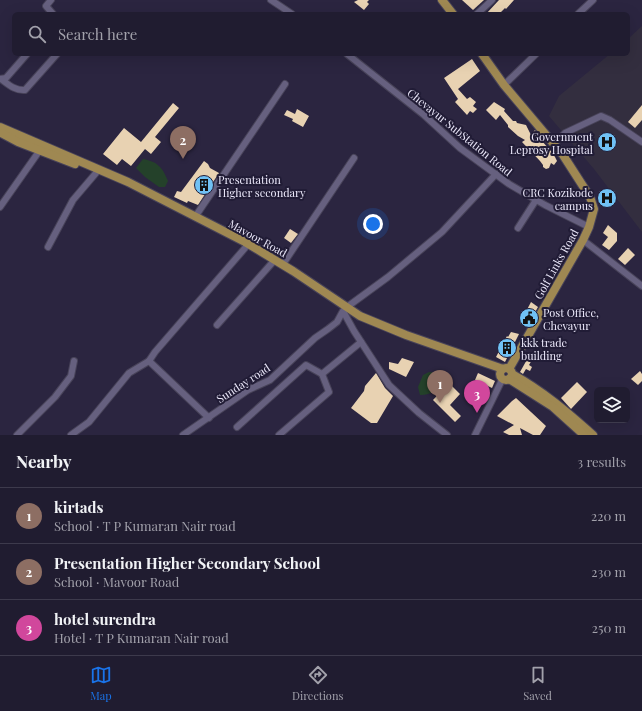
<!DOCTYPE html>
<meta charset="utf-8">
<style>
:root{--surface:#201c30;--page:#2d293c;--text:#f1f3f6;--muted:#a2a1ab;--line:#3d3a4c;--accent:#1a73e8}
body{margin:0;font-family:"Playfair Display",serif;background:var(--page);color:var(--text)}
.controls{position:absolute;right:12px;bottom:12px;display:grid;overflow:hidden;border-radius:6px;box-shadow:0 4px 16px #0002}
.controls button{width:36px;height:36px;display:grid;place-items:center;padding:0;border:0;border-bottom:1px solid var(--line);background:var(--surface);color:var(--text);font:20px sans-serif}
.you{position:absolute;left:373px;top:224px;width:14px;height:14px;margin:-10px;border:3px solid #fff;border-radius:50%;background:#1a73e8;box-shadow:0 0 0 6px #1a73e833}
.badge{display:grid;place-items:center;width:26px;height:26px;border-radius:50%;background:var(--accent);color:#fff;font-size:13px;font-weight:700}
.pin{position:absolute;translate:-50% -33px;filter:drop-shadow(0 1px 2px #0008)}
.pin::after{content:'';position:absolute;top:21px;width:14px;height:12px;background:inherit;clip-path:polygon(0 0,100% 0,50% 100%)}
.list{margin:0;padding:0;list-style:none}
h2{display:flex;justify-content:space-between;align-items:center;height:52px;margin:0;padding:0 16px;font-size:17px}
h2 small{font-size:13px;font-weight:400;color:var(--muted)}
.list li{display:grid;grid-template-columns:26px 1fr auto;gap:12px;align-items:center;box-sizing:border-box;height:56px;padding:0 16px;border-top:1px solid var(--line)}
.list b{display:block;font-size:15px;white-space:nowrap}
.list p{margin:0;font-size:13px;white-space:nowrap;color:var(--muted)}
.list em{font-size:13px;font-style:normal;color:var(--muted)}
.icon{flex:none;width:22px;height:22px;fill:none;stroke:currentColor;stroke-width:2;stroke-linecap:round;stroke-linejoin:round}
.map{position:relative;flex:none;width:642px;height:435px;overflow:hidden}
.search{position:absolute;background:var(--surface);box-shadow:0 4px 16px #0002;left:12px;right:12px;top:12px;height:44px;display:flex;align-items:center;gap:10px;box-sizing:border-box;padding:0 14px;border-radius:6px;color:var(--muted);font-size:15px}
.sheet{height:220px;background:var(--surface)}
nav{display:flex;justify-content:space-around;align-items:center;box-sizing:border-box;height:56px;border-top:1px solid var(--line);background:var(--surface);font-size:11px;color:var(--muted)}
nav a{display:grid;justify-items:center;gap:2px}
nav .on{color:var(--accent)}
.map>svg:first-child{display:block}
.medical{fill:#332e3f}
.green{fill:#24412a}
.building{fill:#e8d2b2}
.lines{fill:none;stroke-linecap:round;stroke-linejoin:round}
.minor-casing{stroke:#484359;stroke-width:8}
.major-casing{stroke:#484359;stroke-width:10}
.minor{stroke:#66607f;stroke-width:6}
.major{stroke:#9f8852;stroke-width:8}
.labels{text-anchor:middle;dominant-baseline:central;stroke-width:4;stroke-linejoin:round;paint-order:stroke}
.street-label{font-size:11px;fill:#ece9fb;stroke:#211c36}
.poi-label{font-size:11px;fill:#ece9fb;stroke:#211c36;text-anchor:start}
</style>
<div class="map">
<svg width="642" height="435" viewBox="0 0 642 435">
<rect width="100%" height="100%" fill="#2b2540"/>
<path class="medical" d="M642 26V232L594 169 549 116 559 96 610 54H628V39Z"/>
<g class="green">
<path d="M143 159C158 162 162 167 168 181L165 187H159L145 177 136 168Z"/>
<path d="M429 372 442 374 444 380C436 389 433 395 420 395L418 387 423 375Z"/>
</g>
<g class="building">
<path d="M358 0H369L367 2 369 4 364 10 354 2Z"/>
<path d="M462 0H484L473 10Z"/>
<path d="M499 0H514L506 9 505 8 499 14H486Z"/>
<path d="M472 59 480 71 458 89 467 99 470 97 476 102 473 106 477 109 473 113 470 111 467 115 455 102 458 99 444 78Z"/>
<path d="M494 102 505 109 504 111 513 121H516L517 123 526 125 531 135 535 130 541 140 550 150 555 157 557 161 554 165 551 163 549 168 546 169 543 167V165L540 161 522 142 525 140 518 136 508 127V125L500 115 496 120 486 110Z"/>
<path d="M173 103 179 108 155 137 161 142 151 154 145 149 131 166 122 159 117 165 103 154 124 128 141 142Z"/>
<path d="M642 105V120L635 128 628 122Z"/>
<path d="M297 109 309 116 303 127 292 121 293 119 284 115 287 110 295 114Z"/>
<path d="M204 161 208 164 210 168 219 173 198 205 188 201 187 203 174 197 177 191 181 192Z"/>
<path d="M608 225 617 233V241L609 250 602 245 608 237 603 233Z"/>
<path d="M290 229 298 234 291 243 284 238Z"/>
<path d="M628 248 635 255 625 265 618 259Z"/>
<path d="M531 302 538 307 528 325 520 323Z"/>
<path d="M511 332 519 334 505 362 496 357 507 336 508 337Z"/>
<path d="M529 356 533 358 529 365 532 367 530 371 526 369 523 374 520 372Z"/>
<path d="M402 358 414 362 406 377 389 369V362L398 364Z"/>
<path d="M640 371 642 374V381L638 385 631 379Z"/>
<path d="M376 373 385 388 393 396 377 423H371L351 408 364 391 365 386Z"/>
<path d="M478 373 495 381 492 388 475 380Z"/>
<path d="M577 382 587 392 571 409 561 398Z"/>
<path d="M449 383 460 394 450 405 461 416 455 422 433 400Z"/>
<path d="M516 398 546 426 540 435H533L520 428 522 435H509L503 432 514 425 497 416 512 401Z"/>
</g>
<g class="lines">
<defs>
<g id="minor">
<path d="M51 0 46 6 53 14"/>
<path d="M271 0 292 14"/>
<path d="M477 14 492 0"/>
<path d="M578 14 593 0"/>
<path d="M347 54 424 115 460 148 509 184 545 205 589 227"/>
<path d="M0 79 6 78 27 54"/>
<path d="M1 79C8 84 15 91 25 90L57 54"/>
<path d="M504 85 536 54"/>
<path d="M554 144 565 133 601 116 610 120 642 142"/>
<path d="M0 207 40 150"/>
<path d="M195 217 285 84"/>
<path d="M518 228 536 200"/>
<path d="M583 240 642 286"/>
<path d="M48 247 73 200 96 173"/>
<path d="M283 264 354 158"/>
<path d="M347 307 388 277 442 232 496 174"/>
<path d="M217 325 272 263"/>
<path d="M209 418 149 361 155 352 245 248"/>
<path d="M237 427 306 365 322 374"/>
<path d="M17 435 55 397 71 376 74 361"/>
<path d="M71 435 89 422 129 373 149 361"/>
<path d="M183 435 248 390 270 380 315 338 328 329 337 322 343 311 354 331 389 385 419 413 447 435"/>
<path d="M279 435 329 392 322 374 361 342"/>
<path d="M475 435 502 380"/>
</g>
<g id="major">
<path d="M442 0 453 14"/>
<path d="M482 54 504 85 563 155 590 197 594 209 589 227 583 240 509 369"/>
<path d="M0 127 128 182 245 242 293 271 360 316 406 335 503 369"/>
<path d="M3 134 18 142 75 164"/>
<circle cx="506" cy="374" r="6"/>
<path d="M512 374C543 391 567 412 593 435"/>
<path d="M509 379 553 407 584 435"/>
</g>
</defs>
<use href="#minor" class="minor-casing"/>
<use href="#major" class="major-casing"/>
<use href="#minor" class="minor"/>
<use href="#major" class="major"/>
</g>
<defs>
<symbol id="hospital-disc" viewBox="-11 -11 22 22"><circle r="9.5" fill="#70c1f4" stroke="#211c36"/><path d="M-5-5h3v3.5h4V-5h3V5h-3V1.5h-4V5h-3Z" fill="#111"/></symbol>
<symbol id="building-disc" viewBox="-11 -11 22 22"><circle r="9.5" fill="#70c1f4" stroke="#211c36"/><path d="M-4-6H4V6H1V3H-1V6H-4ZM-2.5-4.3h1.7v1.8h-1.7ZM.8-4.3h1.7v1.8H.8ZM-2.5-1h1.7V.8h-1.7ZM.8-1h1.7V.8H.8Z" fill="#111"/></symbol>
<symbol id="civic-disc" viewBox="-11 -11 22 22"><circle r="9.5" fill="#70c1f4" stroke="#211c36"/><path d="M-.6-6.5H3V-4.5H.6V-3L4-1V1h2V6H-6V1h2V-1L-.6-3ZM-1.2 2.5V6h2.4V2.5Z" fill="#111"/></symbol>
</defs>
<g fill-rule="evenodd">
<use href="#hospital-disc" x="596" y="131" width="22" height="22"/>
<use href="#building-disc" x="193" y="174" width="22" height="22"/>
<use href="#hospital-disc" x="596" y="187" width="22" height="22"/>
<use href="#civic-disc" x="518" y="307" width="22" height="22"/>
<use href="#building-disc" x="496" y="337" width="22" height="22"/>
</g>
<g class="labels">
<g class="street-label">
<text transform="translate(460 132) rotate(39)">Chevayur SubStation Road</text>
<text transform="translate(258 238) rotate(29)">Mavoor Road</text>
<text transform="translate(556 264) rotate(-61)">Golf Links Road</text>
<text transform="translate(243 383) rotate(-33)">Sunday road</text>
</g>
<g class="poi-label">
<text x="593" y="136" text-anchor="end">Government<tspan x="593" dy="13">Leprosy Hospital</tspan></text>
<text x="218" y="179">Presentation<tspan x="218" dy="13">Higher secondary</tspan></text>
<text x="593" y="192" text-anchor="end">CRC Kozikode<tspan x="593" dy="13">campus</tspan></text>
<text x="543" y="312">Post Office,<tspan x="543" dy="13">Chevayur</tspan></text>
<text x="521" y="342">kkk trade<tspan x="521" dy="13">building</tspan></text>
</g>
</g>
</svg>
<div class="controls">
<button><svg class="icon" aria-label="layers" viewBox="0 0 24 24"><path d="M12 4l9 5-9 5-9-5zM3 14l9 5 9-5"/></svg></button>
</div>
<div class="you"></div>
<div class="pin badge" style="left:440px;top:403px;background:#8d6e63">1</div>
<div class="pin badge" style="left:183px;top:159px;background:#8d6e63">2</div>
<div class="pin badge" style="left:477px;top:413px;background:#d1479c">3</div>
<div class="search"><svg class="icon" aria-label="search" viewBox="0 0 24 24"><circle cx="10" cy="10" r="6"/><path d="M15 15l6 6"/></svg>Search here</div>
</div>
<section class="sheet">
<h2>Nearby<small>3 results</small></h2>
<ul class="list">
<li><span class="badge" style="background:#8d6e63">1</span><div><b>kirtads</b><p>School · T P Kumaran Nair road</p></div><em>220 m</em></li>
<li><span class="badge" style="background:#8d6e63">2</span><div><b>Presentation Higher Secondary School</b><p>School · Mavoor Road</p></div><em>230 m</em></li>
<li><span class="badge" style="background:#d1479c">3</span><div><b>hotel surendra</b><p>Hotel · T P Kumaran Nair road</p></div><em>250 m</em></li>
</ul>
</section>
<nav>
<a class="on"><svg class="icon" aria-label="map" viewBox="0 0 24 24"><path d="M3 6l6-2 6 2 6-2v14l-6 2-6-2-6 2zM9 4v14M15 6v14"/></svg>Map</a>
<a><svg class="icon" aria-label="directions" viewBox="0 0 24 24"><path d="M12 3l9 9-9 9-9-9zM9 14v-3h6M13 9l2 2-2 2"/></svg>Directions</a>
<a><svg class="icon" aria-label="saved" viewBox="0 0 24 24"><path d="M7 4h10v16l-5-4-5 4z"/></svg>Saved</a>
</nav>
